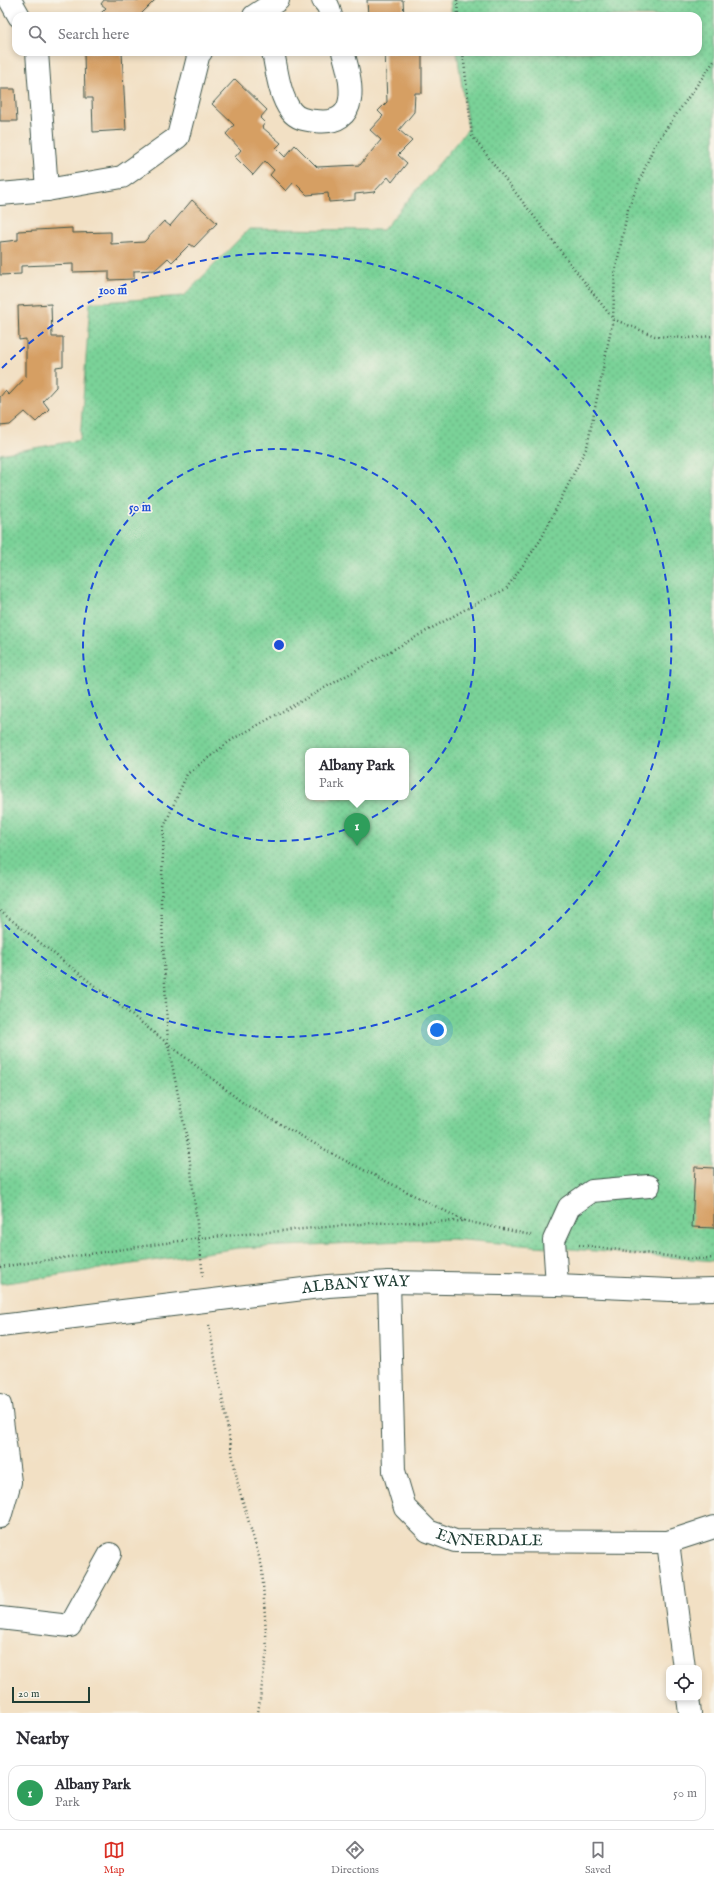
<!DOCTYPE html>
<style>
:root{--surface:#fff;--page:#f7f7f7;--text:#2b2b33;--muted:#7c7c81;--line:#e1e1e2;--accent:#d93025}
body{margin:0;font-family:"IM FELL English",serif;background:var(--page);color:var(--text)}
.controls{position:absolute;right:12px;bottom:12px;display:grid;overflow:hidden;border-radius:8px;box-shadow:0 2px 6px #0003}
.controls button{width:36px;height:36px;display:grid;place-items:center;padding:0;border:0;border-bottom:1px solid var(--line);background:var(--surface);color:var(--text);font:20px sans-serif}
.scale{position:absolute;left:12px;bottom:10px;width:78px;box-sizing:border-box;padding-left:4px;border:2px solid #1f3d34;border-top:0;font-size:11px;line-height:14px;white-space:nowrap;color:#1f3d34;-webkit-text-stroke:3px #f7f3e8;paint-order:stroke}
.you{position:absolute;left:437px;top:1030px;width:14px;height:14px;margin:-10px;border:3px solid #fff;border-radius:50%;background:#1a73e8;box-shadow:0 0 0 6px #1a73e833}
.badge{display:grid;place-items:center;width:26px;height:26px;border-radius:50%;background:var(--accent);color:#fff;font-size:13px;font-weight:700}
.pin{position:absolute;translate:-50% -33px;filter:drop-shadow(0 1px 2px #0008)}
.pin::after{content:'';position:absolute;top:21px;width:14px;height:12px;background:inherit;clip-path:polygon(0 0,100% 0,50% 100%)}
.popup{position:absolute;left:305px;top:748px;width:104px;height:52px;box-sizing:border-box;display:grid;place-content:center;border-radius:8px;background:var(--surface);filter:drop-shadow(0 1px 3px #0005);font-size:13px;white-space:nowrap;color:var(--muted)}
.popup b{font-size:15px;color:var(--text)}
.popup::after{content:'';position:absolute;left:50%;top:100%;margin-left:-8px;border:8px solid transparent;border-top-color:var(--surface)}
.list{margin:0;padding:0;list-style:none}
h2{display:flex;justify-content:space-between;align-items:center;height:52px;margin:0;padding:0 16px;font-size:17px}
h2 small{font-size:13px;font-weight:400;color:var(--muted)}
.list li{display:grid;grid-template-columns:26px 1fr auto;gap:12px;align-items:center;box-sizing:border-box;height:56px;margin:0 8px 8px;padding:0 8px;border:1px solid var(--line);border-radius:12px}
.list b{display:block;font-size:15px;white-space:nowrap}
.list p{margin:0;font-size:13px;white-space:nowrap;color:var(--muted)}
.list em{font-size:13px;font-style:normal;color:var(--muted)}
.icon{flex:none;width:22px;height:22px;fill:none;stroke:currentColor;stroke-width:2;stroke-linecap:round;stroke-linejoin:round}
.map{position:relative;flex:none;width:714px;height:1713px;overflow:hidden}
.search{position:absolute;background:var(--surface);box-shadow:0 2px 6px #0003;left:12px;right:12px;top:12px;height:44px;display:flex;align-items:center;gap:10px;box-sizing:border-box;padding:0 14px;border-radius:12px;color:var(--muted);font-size:15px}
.sheet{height:116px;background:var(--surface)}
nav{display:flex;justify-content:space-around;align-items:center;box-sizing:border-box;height:56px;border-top:1px solid var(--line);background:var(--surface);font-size:11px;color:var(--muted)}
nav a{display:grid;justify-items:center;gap:2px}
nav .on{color:var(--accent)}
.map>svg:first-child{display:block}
.park{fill:url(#park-dots);stroke:#4c8866;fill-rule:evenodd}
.building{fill:#d69f64}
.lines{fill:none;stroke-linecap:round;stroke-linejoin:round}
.minor-casing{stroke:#3f554a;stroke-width:24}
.path{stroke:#3f554a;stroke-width:2.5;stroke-dasharray:1 3;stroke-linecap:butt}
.minor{stroke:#fff;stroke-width:22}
.ring{fill:none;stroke:#1d4ed8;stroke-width:2;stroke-dasharray:7 5}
.labels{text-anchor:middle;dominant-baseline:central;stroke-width:3.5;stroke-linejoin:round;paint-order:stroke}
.street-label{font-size:16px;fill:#1f3d34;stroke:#f7f3e8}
.centre{fill:#1d4ed8;stroke:#f7f3e8;stroke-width:2}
.ring-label{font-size:12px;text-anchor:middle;font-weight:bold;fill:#1d4ed8;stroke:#f7f3e8;stroke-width:3.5;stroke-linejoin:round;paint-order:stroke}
</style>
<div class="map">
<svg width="714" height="1713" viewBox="0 0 714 1713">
<defs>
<pattern id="park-dots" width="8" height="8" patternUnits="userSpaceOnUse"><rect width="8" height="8" fill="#7ad298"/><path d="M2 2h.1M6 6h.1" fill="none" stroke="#63ac7d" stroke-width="1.8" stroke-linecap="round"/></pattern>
</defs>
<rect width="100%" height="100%" fill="#f7f3e8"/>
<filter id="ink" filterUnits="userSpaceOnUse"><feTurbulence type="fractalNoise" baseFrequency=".025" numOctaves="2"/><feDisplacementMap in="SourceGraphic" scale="8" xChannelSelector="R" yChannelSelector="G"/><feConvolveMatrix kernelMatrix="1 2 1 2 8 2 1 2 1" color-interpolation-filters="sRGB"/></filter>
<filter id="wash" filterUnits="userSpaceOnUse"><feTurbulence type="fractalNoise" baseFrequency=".012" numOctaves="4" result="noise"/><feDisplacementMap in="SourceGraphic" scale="16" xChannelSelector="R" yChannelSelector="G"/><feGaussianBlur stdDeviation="0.9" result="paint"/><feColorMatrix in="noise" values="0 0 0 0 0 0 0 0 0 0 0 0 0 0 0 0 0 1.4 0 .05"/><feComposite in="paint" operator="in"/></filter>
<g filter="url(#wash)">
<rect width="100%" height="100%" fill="#f2e0c4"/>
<path class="park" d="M450 0H714V1261L451 1239 238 1248 0 1284V454L80 440 90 303 184 296 249 229 383 230 468 129 457 52H698V16H452ZM308 751H406V797H308Z"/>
<g id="blocks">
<g class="building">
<path d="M104 0H155L139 16H98L106 8 101 4Z"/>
<path d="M367 0H403L404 16H368Z"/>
<path d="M84 52H122L126 130 93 132 92 98H85Z"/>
<path d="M385 52H422V93H415L414 112 399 130 412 141 398 155 407 163 392 182 388 177 374 192 355 194V200L329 202 328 193 307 195 294 182 286 191 270 175 274 170 265 161 253 175 235 157 241 150 226 134 234 125 212 104 235 79 267 110 260 118 265 123 262 127 281 143 276 148 285 157 295 145 317 167 360 165 381 140 370 130 383 116 378 111 387 102Z"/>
<path d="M0 89H15L17 121H0Z"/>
<path d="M192 200 217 223 194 247 190 244 172 262 168 258 155 270 134 271V279L109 280V271L73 272V264L21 266V274L0 275V242L18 240V231L72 228V233L111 232V244L144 242 164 221 170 226Z"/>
<path d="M51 304 52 337H63V366L56 367V387L43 401 49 409 36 422 25 412 10 425 0 426V397L5 391 9 395 26 377V339L19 340 18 306Z"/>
<path d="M695 1167 714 1168V1228L692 1227Z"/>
</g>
</g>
</g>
<g filter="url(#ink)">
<use href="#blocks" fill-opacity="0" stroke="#3f554a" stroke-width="1"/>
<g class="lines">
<defs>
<g id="minor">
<path d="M10 0 19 16"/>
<path d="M323 0 328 6 331 16"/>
<path d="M254 16 278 0"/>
<path d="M37 52 47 190"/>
<path d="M273 52C277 71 279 95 291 111 297 119 306 120 315 121 362 127 352 81 343 52"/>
<path d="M0 194 47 190 122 177 178 137 199 53 201 52"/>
<path id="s1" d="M389 1282 394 1471 405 1508 428 1531 455 1541 668 1542 714 1527"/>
<path d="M557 1285 554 1240 569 1207 592 1191 649 1186"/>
<path id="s2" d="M0 1326 328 1286 389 1282 557 1285 670 1290 714 1289"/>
<path d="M0 1405 10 1482 0 1517"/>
<path d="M668 1542 684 1668"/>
<path d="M0 1618 70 1626 110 1554"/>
<path d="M688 1698 690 1713"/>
</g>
</defs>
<use href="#minor" class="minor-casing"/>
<g class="path">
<path d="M457 0 458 16"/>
<path d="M463 52 472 136 613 319 655 336 688 338 714 336"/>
<path d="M0 911 243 1103 340 1158 465 1221 531 1235"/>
<path d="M579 1245 692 1259 714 1258"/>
<path d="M0 1267 200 1238 372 1223 464 1221"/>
<path d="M203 1276 188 1145 168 1044 161 903 164 827 187 774 233 739 466 609 506 589 540 541 587 447 613 319 615 273 628 209 654 146 714 61"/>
<path d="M209 1325 238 1485 262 1567 267 1650 258 1713"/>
</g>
<use href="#minor" class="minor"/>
</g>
</g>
<g class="ring">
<circle cx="279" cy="645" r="196"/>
<path d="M2 368A392 392 0 1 1 2 922"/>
</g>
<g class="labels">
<g class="street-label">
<text stroke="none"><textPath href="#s2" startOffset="358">ALBANY WAY</textPath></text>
<text stroke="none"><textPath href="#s1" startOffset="323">ENNERDALE</textPath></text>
</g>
</g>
<circle cx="279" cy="645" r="6" class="centre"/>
<g class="ring-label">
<text x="113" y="294">100 m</text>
<text x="140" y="511">50 m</text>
</g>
</svg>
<div class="controls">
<button><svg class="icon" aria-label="locate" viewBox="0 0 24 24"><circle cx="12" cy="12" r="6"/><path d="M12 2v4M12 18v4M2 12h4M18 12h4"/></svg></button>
</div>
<div class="scale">20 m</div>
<div class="you"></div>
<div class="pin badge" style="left:357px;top:846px;background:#2e9e5b">1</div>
<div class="popup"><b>Albany Park</b>Park</div>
<div class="search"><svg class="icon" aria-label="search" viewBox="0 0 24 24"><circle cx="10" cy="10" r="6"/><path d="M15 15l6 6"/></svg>Search here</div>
</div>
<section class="sheet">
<h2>Nearby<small></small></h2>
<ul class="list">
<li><span class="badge" style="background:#2e9e5b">1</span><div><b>Albany Park</b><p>Park</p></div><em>50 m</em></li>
</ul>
</section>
<nav>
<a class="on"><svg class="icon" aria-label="map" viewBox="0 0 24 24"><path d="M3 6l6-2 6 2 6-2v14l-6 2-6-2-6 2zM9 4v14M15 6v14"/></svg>Map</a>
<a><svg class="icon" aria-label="directions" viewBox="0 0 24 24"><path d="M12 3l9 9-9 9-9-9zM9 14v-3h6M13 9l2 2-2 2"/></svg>Directions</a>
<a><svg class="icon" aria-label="saved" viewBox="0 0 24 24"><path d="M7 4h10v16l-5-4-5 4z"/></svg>Saved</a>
</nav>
